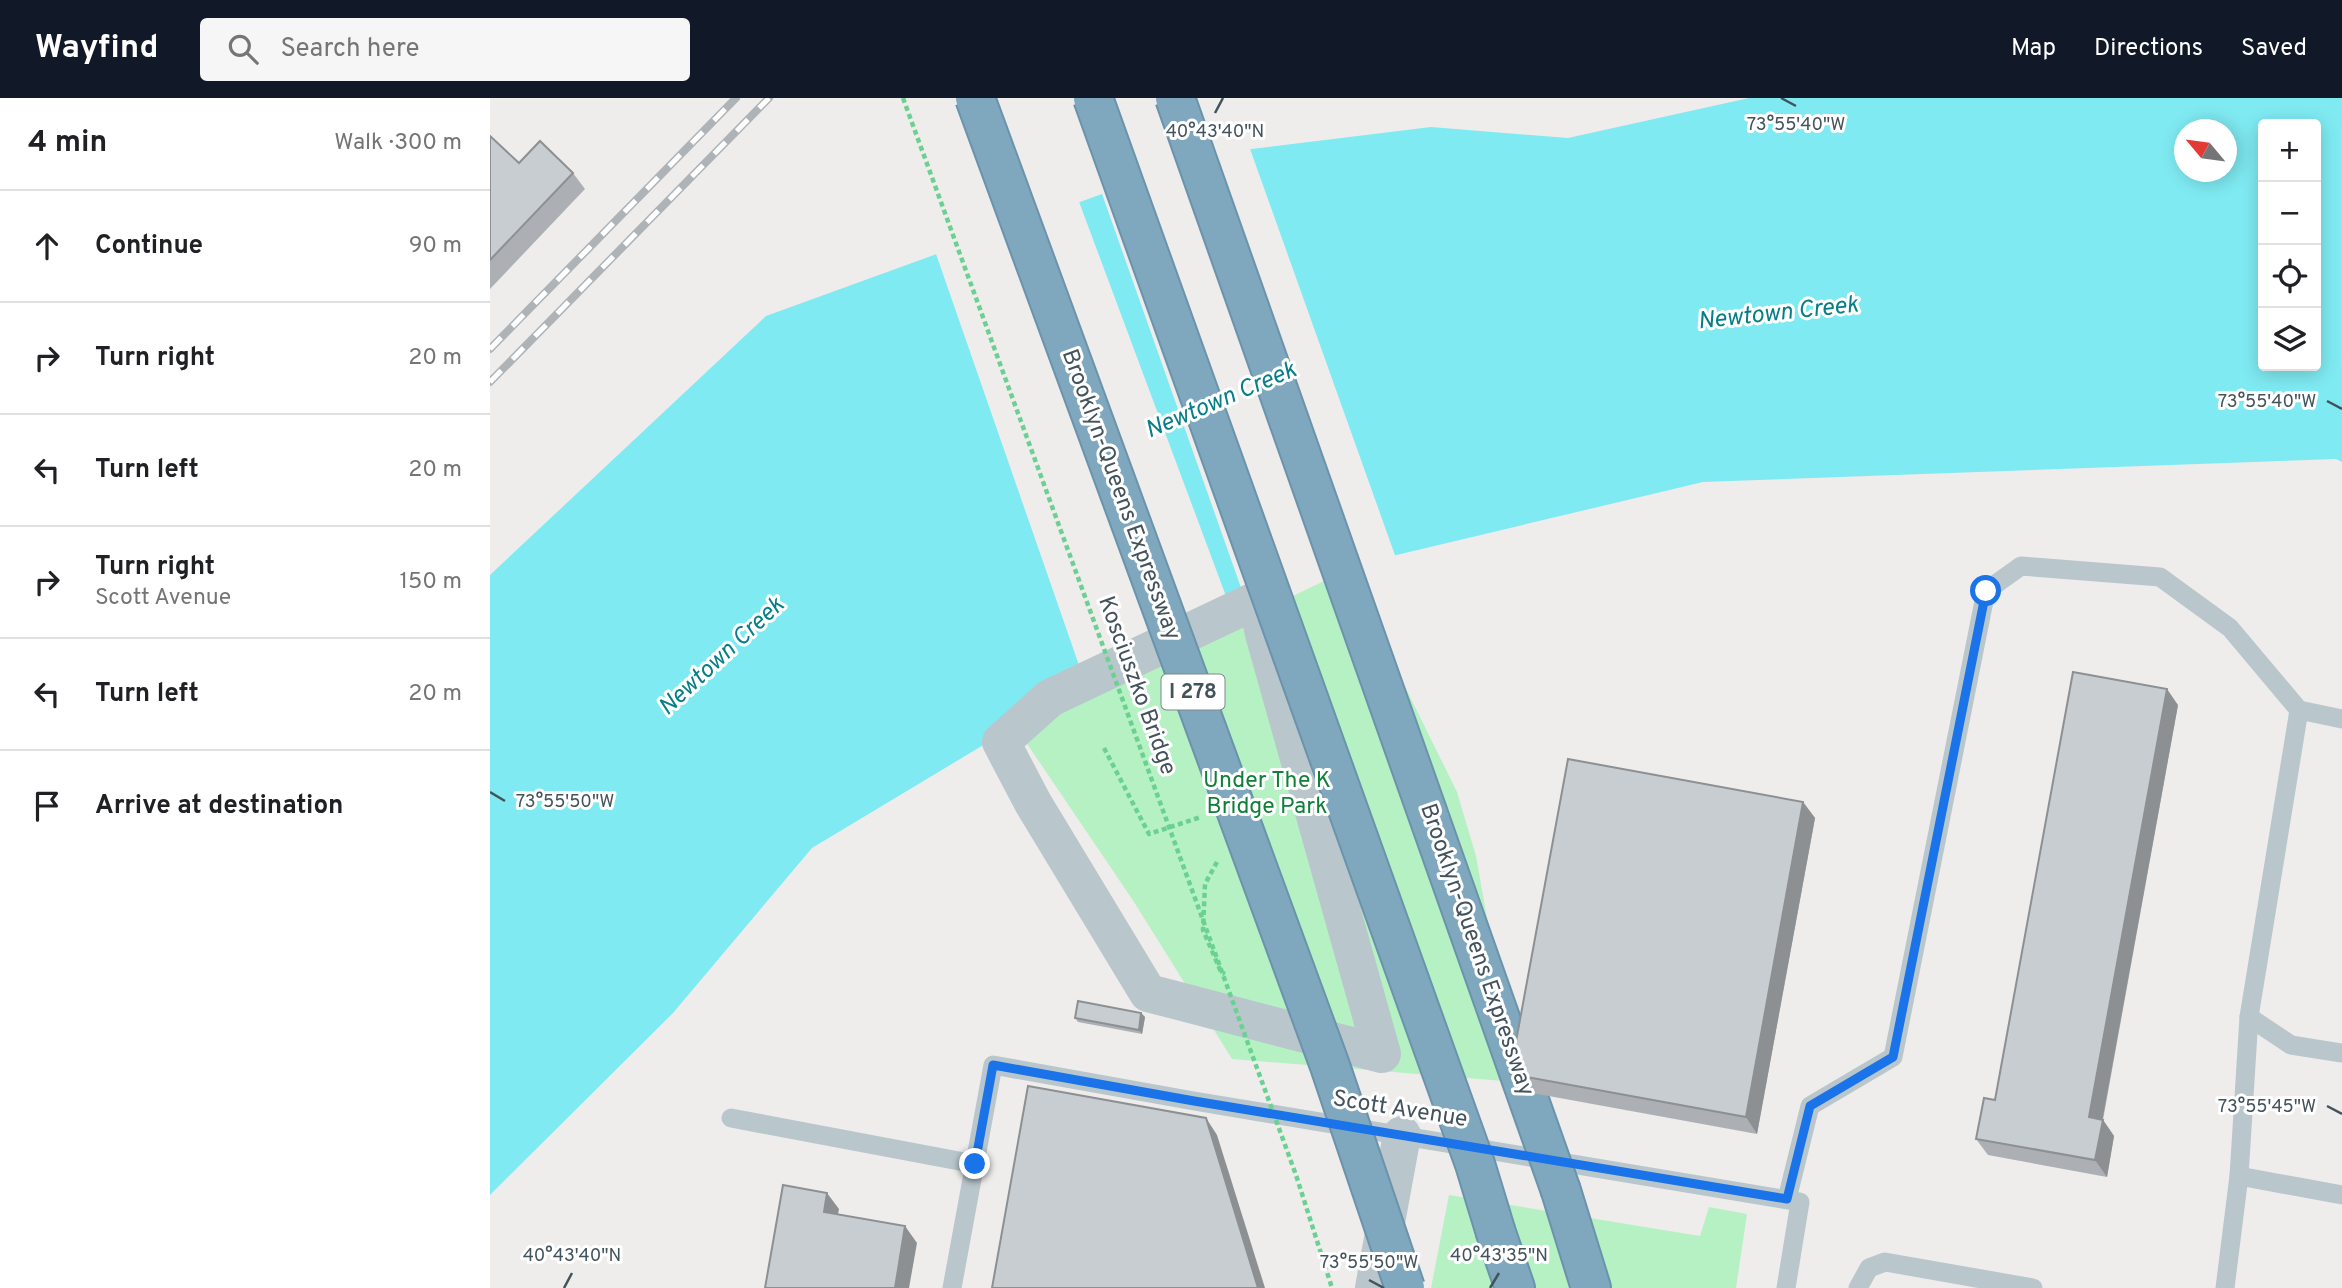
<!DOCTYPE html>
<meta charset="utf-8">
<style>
:root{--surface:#fff;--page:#f6f6f6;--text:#202124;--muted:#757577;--line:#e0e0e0;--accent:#111827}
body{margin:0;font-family:Overpass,sans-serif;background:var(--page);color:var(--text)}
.controls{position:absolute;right:21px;top:21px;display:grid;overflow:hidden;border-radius:7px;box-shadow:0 4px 18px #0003}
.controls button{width:63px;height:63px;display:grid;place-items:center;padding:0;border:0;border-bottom:2px solid var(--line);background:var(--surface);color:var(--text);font:35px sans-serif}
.compass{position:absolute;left:1684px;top:21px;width:63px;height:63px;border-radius:50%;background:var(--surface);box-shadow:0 4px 18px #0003;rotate:299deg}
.stop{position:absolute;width:21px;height:21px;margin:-16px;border:5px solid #1a73e8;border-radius:50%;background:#fff}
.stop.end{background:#1a73e8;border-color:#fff;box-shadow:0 2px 7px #0008}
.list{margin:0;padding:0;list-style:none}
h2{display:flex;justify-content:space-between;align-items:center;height:91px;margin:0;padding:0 28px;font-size:30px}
h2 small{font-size:23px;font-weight:400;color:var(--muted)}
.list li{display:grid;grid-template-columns:46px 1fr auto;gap:21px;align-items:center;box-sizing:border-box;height:112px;padding:0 28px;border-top:2px solid var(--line)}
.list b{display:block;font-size:26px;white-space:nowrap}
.list p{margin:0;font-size:23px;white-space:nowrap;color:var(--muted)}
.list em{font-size:23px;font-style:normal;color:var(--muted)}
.icon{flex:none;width:38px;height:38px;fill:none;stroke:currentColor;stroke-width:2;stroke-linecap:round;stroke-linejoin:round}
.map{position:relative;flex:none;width:1852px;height:1190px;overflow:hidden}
header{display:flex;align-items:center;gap:42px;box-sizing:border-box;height:98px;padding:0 35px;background:var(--accent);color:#fff}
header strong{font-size:33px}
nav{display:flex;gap:38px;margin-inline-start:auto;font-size:24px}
.search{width:490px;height:63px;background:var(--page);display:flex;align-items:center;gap:18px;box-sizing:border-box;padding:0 24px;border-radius:7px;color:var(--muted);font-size:26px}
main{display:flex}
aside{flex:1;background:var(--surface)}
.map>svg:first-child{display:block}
.green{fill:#b6f1c4}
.water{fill:#7feaf2;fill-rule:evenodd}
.pier{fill:#efecec}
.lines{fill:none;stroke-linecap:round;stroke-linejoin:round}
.highway-casing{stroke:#6b93ab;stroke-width:42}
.path{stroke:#6bd191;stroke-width:4.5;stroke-dasharray:5 3.5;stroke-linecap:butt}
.lane{stroke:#b9c7cd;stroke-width:19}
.street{stroke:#b9c7cd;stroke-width:38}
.highway{stroke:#7fa8bf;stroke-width:38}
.rail-casing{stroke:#aeb3b7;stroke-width:8}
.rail{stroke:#fff;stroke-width:5;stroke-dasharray:16;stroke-linecap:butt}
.highway-bridge-casing{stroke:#6b93ab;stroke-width:42;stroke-linecap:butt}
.path-bridge{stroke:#6bd191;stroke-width:4.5;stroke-dasharray:5 3.5;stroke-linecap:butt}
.highway-bridge{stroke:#7fa8bf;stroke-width:38}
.wall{fill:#acb0b5}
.shaded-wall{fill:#8c9093}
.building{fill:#c8cdd2;stroke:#8c9093;stroke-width:2}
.route{stroke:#1a73e8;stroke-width:9}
.ticks{fill:none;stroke:#43535b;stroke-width:2.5}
.labels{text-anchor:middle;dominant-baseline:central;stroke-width:6;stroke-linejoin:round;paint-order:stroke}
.shield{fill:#fff;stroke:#7b878c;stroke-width:2}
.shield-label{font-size:21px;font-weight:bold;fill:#43535b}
.street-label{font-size:23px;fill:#43535b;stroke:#fff}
.park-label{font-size:23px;fill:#108038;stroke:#fff}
.water-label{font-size:24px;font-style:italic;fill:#067e88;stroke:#fff}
.ticks-label{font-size:18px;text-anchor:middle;fill:#43535b;stroke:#fff;stroke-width:6;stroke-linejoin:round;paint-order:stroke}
</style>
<header>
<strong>Wayfind</strong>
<div class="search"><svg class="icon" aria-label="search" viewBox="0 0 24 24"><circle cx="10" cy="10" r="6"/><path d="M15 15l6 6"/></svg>Search here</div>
<nav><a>Map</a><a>Directions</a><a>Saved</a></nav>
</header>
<main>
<aside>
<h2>4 min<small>Walk · 300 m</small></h2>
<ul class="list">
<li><svg class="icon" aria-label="ahead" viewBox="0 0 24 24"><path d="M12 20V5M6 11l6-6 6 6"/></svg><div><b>Continue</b></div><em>90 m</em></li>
<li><svg class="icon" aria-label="right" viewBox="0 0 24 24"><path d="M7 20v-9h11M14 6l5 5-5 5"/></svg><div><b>Turn right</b></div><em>20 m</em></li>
<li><svg class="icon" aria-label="left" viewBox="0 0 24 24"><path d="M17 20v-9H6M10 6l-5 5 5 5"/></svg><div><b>Turn left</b></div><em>20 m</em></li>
<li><svg class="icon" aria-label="right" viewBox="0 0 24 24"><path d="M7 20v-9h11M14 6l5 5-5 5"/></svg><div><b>Turn right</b><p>Scott Avenue</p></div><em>150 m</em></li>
<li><svg class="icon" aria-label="left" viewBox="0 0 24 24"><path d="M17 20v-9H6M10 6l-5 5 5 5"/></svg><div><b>Turn left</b></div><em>20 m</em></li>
<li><svg class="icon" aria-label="arrive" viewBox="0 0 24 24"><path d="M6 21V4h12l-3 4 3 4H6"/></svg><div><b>Arrive at destination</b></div></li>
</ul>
</aside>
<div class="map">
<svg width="1852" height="1190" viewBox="0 0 1852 1190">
<rect width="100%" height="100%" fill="#efecec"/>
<g class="green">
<path d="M856 469 967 694 986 758 1026 984 742 961 644 804 525 628Z"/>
<path d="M959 1097 1210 1138 1219 1109 1257 1116 1246 1190H941Z"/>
</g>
<path class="water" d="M1259 0H1852V364L1846 361 1213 384 856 469 525 628 322 750 183 915 0 1097V477L276 218 722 56 941 29 1078 40ZM1773 26H1826V268H1773ZM1694 32H1736V74H1694Z"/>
<g class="pier">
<path d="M759 48 906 460 857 472 761 518 611 93 721 52Z"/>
<path d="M588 101 746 525 599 596 445 153Z"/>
</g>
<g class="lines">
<defs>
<g id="highway">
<path d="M1071 1093 1101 1190"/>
<path d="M1006 1135 1025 1190"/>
</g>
</defs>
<use href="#highway" class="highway-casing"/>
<g class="path">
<path d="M614 650 659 736 711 719"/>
<path d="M727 764 715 786 713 832 731 874 735 876"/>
</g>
<g class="lane">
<path d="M1852 621 1809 612 1759 919 1801 947 1852 955"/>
<path d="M241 1020 485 1066"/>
<path d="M1749 1078 1852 1097"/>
<path d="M1297 1101 1320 1008 1403 959 1496 493 1531 468 1670 479 1740 530 1809 612"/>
<path d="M462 1190 503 967 704 1003 1310 1104 1296 1190"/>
<path d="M1368 1190 1379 1170 1395 1164 1543 1190"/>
<path d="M1735 1190 1749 1078 1759 919"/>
</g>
<g class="street">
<path d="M767 502 774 536 892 956 658 895 543 705 511 644 560 600Z"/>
<path d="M884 1190 912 1037"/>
</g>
<use href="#highway" class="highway"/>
<defs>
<g id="rail">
<path d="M0 251 246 0"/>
<path d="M0 284 279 0"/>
</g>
</defs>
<use href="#rail" class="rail-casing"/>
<use href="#rail" class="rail"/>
<defs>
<g id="highway-bridge">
<path d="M485 0 840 968 915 1190"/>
<path d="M603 0 985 1066 1006 1135"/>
<path d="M685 0 1071 1093"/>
</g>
</defs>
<use href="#highway-bridge" class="highway-bridge-casing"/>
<path class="path-bridge" d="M413 0 806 1077 842 1190"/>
<use href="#highway-bridge" class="highway-bridge"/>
</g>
<g class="wall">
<path d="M0 38 29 65 83 75 95 91 0 191Z"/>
<path d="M1688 607 1613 1022 1624 1038 1617 1079 1498 1057 1486 1041Z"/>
<path d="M1313 704 1325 720 1267 1036 1031 993 1020 976Z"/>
<path d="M651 915 655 919 652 936 588 924 585 920Z"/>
</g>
<g class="shaded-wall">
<path d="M1677 591 1688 607 1610 1035 1599 1019Z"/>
<path d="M1313 704 1325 720 1267 1036 1256 1019Z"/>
<path d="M651 915 655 919 652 936 649 932Z"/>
<path d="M716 1020 727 1037 775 1190H768Z"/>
<path d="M1613 1022 1624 1038 1617 1079 1605 1062Z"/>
<path d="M337 1095 349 1111 345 1131 334 1114Z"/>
<path d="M415 1128 427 1145 419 1190H405Z"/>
</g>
<g class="building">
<path d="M0 38 29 65 50 43 83 75 0 162Z"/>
<path d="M1583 574 1677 591 1599 1019 1613 1022 1605 1062 1486 1041 1494 1000 1505 1002Z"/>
<path d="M1078 661 1313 704 1256 1019 1020 976Z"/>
<path d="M588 903 651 915 649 932 585 920Z"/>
<path d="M538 988 716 1020 768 1190H502Z"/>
<path d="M293 1087 337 1095 334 1114 415 1128 405 1190H275Z"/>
</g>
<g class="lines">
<path class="route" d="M485 1066 503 967 704 1003 1297 1101 1320 1008 1403 959 1496 493"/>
</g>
<path class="ticks" d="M1291 0 1306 8M725 15 733 0M1837 303 1852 311M0 694 15 703M1837 1008 1852 1016M879 1182 894 1190M74 1190 82 1175M1000 1190 1009 1175"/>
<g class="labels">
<rect class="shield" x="671.5" y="576.5" width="63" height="35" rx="5"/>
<g class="shield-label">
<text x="703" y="594">I 278</text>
</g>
<g class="street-label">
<text transform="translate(630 397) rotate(70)">Brooklyn-Queens Expressway</text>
<text transform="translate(646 588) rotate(70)">Kosciuszko Bridge</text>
<text transform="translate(986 852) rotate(71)">Brooklyn-Queens Expressway</text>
<text transform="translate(910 1012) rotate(9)">Scott Avenue</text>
</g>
<g class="park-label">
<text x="777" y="683">Under The K<tspan x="777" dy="26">Bridge Park</tspan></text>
</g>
<g class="water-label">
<text transform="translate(1288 216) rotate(-6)">Newtown Creek</text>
<text transform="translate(731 303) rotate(-23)">Newtown Creek</text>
<text transform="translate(232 559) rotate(-43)">Newtown Creek</text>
</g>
</g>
<g class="ticks-label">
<text x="1306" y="32">73°55'40"W</text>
<text x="725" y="39">40°43'40"N</text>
<text x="1777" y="309">73°55'40"W</text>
<text x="75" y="709">73°55'50"W</text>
<text x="1777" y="1014">73°55'45"W</text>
<text x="82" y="1163">40°43'40"N</text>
<text x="1009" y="1163">40°43'35"N</text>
<text x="879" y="1170">73°55'50"W</text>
</g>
</svg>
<div class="controls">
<button>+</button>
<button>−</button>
<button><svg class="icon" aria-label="locate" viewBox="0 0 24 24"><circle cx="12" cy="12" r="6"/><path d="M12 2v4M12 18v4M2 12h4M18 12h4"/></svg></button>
<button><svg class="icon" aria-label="layers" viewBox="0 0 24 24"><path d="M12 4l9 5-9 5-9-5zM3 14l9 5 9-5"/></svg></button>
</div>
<svg class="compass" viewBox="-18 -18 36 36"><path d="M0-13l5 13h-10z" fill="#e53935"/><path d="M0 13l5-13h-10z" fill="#757577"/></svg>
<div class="stop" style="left:1496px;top:493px"></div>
<div class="stop end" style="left:485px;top:1066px"></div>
</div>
</main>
